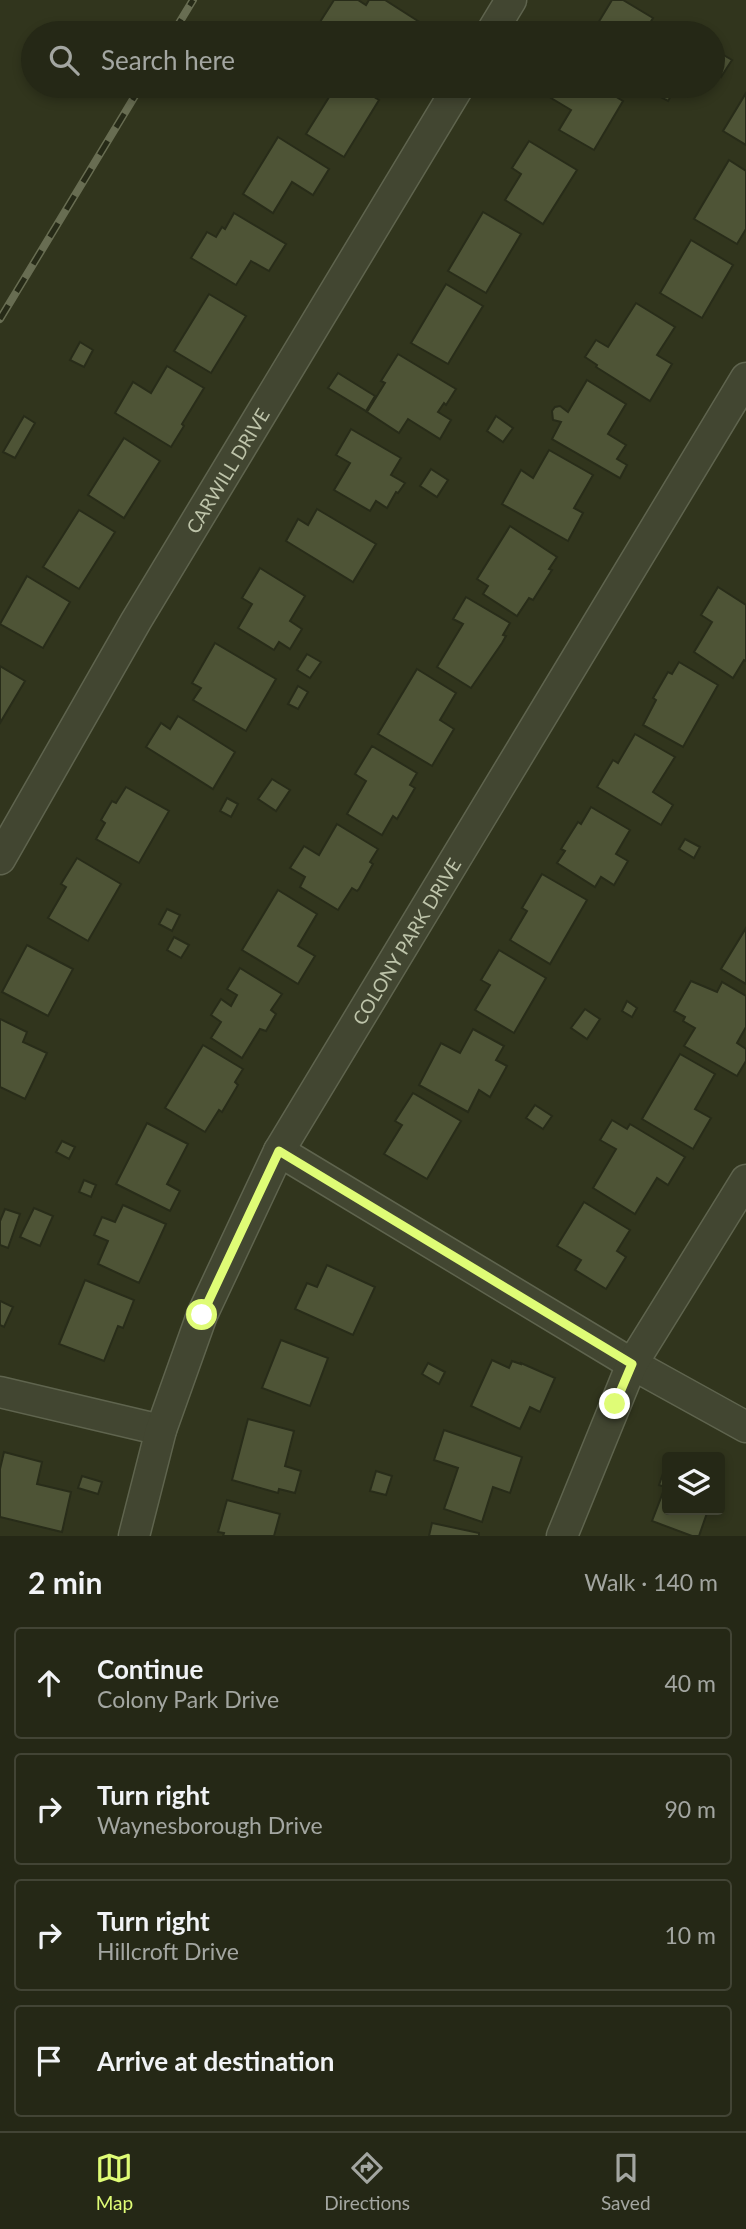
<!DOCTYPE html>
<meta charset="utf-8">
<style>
:root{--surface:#252816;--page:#2d301f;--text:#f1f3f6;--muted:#a3a6a1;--line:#424435;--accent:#dffc76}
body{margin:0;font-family:Lato,sans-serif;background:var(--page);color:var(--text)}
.controls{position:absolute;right:21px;bottom:21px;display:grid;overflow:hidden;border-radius:7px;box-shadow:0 4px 10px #0003}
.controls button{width:63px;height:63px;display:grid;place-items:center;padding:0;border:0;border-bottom:2px solid var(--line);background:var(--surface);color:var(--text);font:35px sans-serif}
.stop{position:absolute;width:21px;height:21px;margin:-16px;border:5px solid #dffc76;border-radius:50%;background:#fff}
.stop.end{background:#dffc76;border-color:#fff;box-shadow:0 2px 7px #0008}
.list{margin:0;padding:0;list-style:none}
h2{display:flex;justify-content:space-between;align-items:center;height:91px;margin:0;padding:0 28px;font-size:30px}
h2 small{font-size:23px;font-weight:400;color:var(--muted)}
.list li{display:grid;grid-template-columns:46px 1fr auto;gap:21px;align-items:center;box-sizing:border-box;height:112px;margin:0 14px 14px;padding:0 14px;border:2px solid var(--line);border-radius:7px}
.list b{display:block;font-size:26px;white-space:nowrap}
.list p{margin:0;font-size:23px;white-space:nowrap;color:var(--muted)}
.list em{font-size:23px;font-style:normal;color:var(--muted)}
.icon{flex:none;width:38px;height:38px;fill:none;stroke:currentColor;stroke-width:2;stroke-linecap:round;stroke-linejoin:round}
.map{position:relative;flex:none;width:746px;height:1536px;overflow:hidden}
.search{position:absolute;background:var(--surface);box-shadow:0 4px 10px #0003;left:21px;right:21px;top:21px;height:77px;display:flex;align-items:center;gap:18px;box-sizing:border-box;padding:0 24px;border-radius:38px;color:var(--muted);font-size:26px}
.sheet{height:595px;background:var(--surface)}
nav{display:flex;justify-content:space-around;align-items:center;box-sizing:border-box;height:98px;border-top:2px solid var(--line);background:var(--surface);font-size:19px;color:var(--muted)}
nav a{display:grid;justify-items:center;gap:4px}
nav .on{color:var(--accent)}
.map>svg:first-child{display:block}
.building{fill:#4e5436;stroke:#282c19;stroke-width:2}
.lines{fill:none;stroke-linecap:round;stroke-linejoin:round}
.minor-casing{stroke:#5f644e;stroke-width:33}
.minor{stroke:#424631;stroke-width:30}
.rail-casing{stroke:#686d52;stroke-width:8}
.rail{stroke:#262a17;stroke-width:5;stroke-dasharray:16;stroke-linecap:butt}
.route{stroke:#dffc76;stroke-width:9}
.labels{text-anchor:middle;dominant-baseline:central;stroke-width:5;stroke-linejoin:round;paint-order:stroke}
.street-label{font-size:19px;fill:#bec4aa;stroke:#262a17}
</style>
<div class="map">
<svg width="746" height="1536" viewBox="0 0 746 1536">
<rect width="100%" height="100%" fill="#31351d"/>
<g class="building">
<path d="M334 0H358L366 5 369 0H385L421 23 414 33H313Z"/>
<path d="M612 0H623L653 18 644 33H592Z"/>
<path d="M715 50 732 60 721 77 713 71V53Z"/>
<path d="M336 86H356L379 100 344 157 306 134Z"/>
<path d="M545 86H598L623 101 594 150 559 130 571 110 541 92Z"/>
<path d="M660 86H677L668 101 655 94Z"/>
<path d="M746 93V145L723 131Z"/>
<path d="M278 137 329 169 313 195 292 182 273 213 243 194Z"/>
<path d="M529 141 577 170 543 224 505 200 521 174 512 168Z"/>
<path d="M729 160 746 171V229L737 244 694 219Z"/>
<path d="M483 212 521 234 486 293 448 271Z"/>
<path d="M234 213 286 244 269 271 251 261 236 285 191 258 207 232 216 237 222 227 225 229Z"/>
<path d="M691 240 733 265 702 318 660 293Z"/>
<path d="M446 284 483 306 448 364 411 343Z"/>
<path d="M209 294 246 316 211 373 174 351Z"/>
<path d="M636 303 675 327 657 355 672 364 650 401 596 367 597 365 585 357 596 340 608 347Z"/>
<path d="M80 342 93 350 84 367 70 360Z"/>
<path d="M398 354 456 389 446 405 444 403 438 412 451 420 440 439 408 419 399 433 367 412 385 383 381 381Z"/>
<path d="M167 366 204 388 182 424 184 426 171 447 115 413 133 382 151 393Z"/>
<path d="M338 373 375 396 366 411 328 388Z"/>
<path d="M587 380 626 404 608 434 626 445 617 459 627 465 620 478 552 439 561 422 553 420 552 411 555 407 560 406 568 412Z"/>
<path d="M24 416 35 423 15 458 3 452Z"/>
<path d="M496 416 513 428 503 442 487 431Z"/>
<path d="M351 429 401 458 391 475 405 483 398 493 396 492 387 508 376 501 370 511 334 490 350 463 336 455Z"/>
<path d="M124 438 160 461 124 518 88 495Z"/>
<path d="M549 450 593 475 574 508 583 513 568 541 502 504 521 470 533 478Z"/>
<path d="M431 469 448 480 437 497 420 486Z"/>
<path d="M317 509 376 544 353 582 286 541 298 519 308 525Z"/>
<path d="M79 510 115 532 79 589 43 567Z"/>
<path d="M510 526 557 557 549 569 552 570 533 600 529 598 517 616 483 594 488 586 477 579Z"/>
<path d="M260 568 305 596 290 621 302 629 290 649 279 642 274 650 238 628 252 604 242 598Z"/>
<path d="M27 576 70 602 43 648 0 624Z"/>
<path d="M718 587 746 605V661L744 660 733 678 694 652 712 622 701 615Z"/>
<path d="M466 597 510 623 503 635 506 636 502 643 471 688 437 667 463 624 453 619Z"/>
<path d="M215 643 276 679 246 731 193 700 201 688 192 683Z"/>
<path d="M307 654 321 662 310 678 297 670Z"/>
<path d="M679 662 718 685 683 747 643 725 656 700 653 698 668 672 672 674Z"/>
<path d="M0 666 25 681 0 723Z"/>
<path d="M417 669 456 693 440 720 454 729 432 766 378 734Z"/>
<path d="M298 686 308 692 298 709 288 704Z"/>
<path d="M178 716 235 752 213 789 146 747 161 723 170 729Z"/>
<path d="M635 734 675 757 653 792 673 805 661 825 597 787 613 760 618 763Z"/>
<path d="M372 746 417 773 410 785 415 788 397 819 393 816 382 835 347 814 366 781 355 774Z"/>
<path d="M272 779 290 790 276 811 258 799Z"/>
<path d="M126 787 169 811 139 863 96 839 105 823 101 820 112 801 116 803Z"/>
<path d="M227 798 238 804 231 817 220 811Z"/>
<path d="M591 807 630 830 616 854 628 861 614 885 601 877 595 887 557 863 565 851 561 849 578 822 581 824Z"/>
<path d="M337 824 378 849 370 862 373 864 359 889 357 891 352 888 338 910 300 887 305 877 290 868 304 846 319 855Z"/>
<path d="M685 839 700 847 694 858 679 849Z"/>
<path d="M77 858 121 884 88 941 48 918 66 887 61 884Z"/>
<path d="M542 874 587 900 550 964 510 940 527 911 522 908Z"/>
<path d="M278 890 317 914 298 946 315 956 298 984 242 950Z"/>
<path d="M167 909 180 915 172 931 159 924Z"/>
<path d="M746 928V984L721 969Z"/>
<path d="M174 937 189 945 181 958 167 950Z"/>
<path d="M27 945 73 969 48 1016 2 992Z"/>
<path d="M499 950 546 978 514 1033 475 1010 490 985 481 980Z"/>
<path d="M240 968 282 994 271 1010 276 1014 266 1031 260 1029 242 1058 211 1038 221 1022 211 1015 221 999 231 1006 237 995 227 989Z"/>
<path d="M691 981 717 992 722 982 746 996V1027L737 1043 746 1049V1061L737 1076 684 1046 695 1028 683 1021 685 1017 674 1011Z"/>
<path d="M627 1001 637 1008 632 1017 622 1011Z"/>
<path d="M585 1009 600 1019 587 1039 571 1028Z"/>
<path d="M0 1019 27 1032 23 1042 47 1053 25 1099 0 1087Z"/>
<path d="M473 1029 504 1046 496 1060 507 1066 490 1097 479 1090 468 1112 419 1085 441 1043 460 1053Z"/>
<path d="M203 1045 243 1069 235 1082 238 1085 222 1112 219 1110 205 1132 165 1108Z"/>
<path d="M680 1054 715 1074 695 1109 711 1118 693 1149 642 1119Z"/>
<path d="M413 1093 461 1121 427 1179 384 1154 402 1125 395 1121Z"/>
<path d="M535 1105 552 1116 543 1129 526 1118Z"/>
<path d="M612 1120 627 1129 630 1124 685 1157 668 1185 657 1178 635 1214 593 1188 616 1149 600 1140Z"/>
<path d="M147 1123 188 1144 167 1184 180 1191 170 1211 116 1184Z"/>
<path d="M62 1141 75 1147 69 1159 56 1152Z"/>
<path d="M84 1180 96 1185 91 1197 79 1192Z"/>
<path d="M584 1202 630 1230 617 1251 626 1257 606 1289 575 1270 581 1260 557 1246Z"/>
<path d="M123 1205 166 1224 139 1283 98 1264 108 1241 94 1235 102 1217 115 1222Z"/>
<path d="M34 1208 53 1216 40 1246 20 1237Z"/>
<path d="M5 1209 20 1214 8 1248 0 1245V1221Z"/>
<path d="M327 1265 375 1287 353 1335 295 1309 307 1283 317 1287Z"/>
<path d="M85 1280 134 1300 123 1328 118 1326 104 1361 59 1344Z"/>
<path d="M0 1301 13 1307 4 1327 0 1325Z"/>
<path d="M281 1340 328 1358 310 1406 262 1388Z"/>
<path d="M492 1360 509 1368 512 1361 521 1364V1363L555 1378 540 1412 530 1407 520 1429 471 1406Z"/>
<path d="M428 1363 445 1372 439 1384 422 1374Z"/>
<path d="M248 1419 294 1431 285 1466 301 1471 295 1493 279 1489 278 1493 232 1480Z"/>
<path d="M444 1430 522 1457 510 1493 493 1487 482 1522 444 1509 458 1468 434 1460Z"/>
<path d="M4 1452 42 1462 37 1484 71 1492 62 1532 0 1517V1469Z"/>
<path d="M667 1462V1510H708L699 1536H692L652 1521 665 1487 659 1485Z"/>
<path d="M376 1471 392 1476 386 1495 370 1491Z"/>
<path d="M82 1476 102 1482 98 1494 78 1488Z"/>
<path d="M227 1500 280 1514 274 1536H223L224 1533 218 1532Z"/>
<path d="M432 1523 479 1533V1536H429Z"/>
</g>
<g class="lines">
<defs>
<g id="minor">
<path d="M491 33 511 0"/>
<path id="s1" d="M0 859 136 621 459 86"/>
<path d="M279 1151 632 1364 746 1427"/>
<path d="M0 1392 161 1430"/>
<path id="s2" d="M134 1536 161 1430 202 1315 279 1151 746 378"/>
<path d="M562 1536 632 1364 746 1180"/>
</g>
</defs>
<use href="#minor" class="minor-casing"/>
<use href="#minor" class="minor"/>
<defs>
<g id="rail">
<path d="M173 33 193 0"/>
<path d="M0 319 141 86"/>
</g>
</defs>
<use href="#rail" class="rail-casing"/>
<use href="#rail" class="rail"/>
</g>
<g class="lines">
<path class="route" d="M202 1315 279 1151 632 1364 615 1404"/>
</g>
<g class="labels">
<g class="street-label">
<text stroke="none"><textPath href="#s1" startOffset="450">CARWILL DRIVE</textPath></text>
<text stroke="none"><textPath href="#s2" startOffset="658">COLONY PARK DRIVE</textPath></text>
</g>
</g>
</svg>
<div class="controls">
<button><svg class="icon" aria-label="layers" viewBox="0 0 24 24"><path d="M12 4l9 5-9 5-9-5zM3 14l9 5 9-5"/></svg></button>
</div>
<div class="stop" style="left:202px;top:1315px"></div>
<div class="stop end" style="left:615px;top:1404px"></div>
<div class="search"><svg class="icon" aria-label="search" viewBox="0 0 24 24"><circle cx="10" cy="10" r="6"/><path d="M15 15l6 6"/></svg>Search here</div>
</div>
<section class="sheet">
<h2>2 min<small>Walk · 140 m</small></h2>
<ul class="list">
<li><svg class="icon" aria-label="ahead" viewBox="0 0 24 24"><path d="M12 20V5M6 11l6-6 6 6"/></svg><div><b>Continue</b><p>Colony Park Drive</p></div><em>40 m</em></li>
<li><svg class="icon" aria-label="right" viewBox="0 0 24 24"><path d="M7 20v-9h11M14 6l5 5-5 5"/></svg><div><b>Turn right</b><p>Waynesborough Drive</p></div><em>90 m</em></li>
<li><svg class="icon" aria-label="right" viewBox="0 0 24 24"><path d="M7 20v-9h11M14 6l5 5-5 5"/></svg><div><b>Turn right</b><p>Hillcroft Drive</p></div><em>10 m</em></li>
<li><svg class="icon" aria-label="arrive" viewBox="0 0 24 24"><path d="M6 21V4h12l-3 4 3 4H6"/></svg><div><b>Arrive at destination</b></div></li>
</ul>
</section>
<nav>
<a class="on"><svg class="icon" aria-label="map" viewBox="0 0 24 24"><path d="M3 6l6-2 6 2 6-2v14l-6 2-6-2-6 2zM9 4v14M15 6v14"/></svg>Map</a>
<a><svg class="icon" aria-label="directions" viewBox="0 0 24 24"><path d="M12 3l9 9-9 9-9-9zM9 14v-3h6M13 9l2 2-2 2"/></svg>Directions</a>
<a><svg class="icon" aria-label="saved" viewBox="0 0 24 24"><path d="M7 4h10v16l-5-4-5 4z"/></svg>Saved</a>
</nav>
